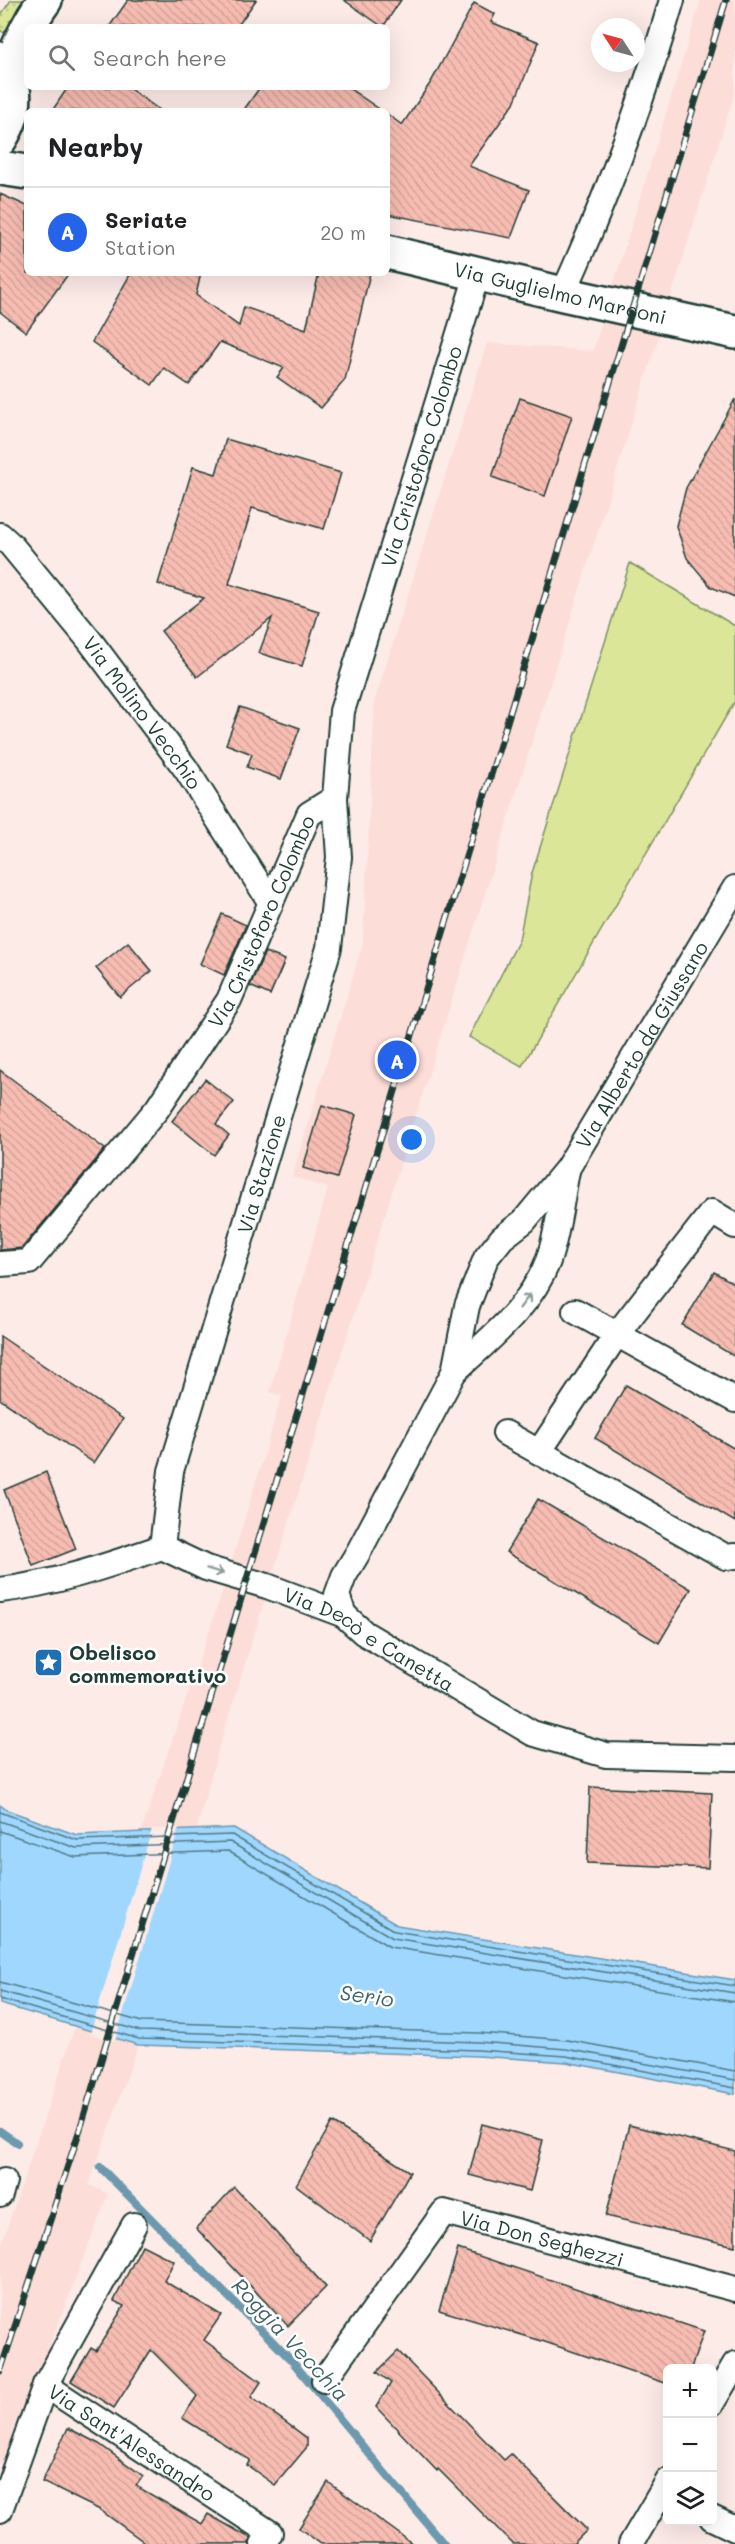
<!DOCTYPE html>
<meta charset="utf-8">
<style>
:root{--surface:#fff;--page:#f6f6f6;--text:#202124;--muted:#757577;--line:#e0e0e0;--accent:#2563eb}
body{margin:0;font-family:Mali,sans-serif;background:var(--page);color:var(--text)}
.controls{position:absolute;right:18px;bottom:18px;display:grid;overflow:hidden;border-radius:9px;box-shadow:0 6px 24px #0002}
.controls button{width:54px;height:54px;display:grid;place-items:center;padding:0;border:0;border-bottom:2px solid var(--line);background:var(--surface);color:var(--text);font:30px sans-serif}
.compass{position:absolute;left:591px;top:18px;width:54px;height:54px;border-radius:50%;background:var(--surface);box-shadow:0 6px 24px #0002;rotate:306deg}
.you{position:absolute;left:412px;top:1140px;width:21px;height:21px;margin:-15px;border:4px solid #fff;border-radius:50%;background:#1a73e8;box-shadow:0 0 0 9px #1a73e833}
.badge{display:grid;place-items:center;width:39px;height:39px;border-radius:50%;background:var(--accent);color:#fff;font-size:20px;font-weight:700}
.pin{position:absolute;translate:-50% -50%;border:3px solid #fff;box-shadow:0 2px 6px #0006}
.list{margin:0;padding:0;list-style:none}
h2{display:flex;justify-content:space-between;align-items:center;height:78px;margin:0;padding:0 24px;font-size:26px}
h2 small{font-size:20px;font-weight:400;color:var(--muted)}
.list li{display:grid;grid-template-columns:39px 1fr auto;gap:18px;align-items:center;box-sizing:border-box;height:90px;padding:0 24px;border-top:2px solid var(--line)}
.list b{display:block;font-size:22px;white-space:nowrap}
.list p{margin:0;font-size:20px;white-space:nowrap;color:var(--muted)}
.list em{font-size:20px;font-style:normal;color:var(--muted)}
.icon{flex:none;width:33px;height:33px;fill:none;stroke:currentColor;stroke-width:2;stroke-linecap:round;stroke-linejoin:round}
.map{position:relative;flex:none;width:735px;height:2544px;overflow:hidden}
.search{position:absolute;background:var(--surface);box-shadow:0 6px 24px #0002;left:24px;top:24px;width:366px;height:66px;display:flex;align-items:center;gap:15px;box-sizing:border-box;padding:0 21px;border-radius:9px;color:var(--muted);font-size:22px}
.panel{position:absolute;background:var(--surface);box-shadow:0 6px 24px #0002;left:24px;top:108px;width:366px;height:168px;border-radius:9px}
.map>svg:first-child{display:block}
.built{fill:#fcddd8}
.grass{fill:url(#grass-dots);stroke:#7d9266;stroke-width:1.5}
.park{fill:#dbe699;stroke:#7d9266;stroke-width:1.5}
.water{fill:#9fd7ff;stroke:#6c99ae;stroke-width:1.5}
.pier{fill:#fdebe8}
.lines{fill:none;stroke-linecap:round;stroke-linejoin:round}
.shore{stroke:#527b85;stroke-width:1.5}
.stream{stroke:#6c99ae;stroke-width:8}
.building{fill:url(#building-back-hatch);stroke:#1f3d34;stroke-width:1.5}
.street-casing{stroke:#1f3d34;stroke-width:28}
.secondary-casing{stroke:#1f3d34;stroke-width:38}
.street{stroke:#fff;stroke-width:24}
.secondary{stroke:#fff;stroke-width:33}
.rail-casing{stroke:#1f3d34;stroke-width:7}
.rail{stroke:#fff;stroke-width:4.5;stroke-dasharray:14;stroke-linecap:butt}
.oneway{stroke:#8f9e9a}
.labels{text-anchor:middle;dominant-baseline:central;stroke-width:5;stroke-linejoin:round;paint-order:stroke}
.street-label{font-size:20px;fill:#1f3d34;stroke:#fff}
.poi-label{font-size:20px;font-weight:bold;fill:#1f3d34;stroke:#fff;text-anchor:start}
.water-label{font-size:21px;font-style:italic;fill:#3f6467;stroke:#fff}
</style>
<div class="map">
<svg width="735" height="2544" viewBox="0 0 735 2544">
<defs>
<pattern id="grass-dots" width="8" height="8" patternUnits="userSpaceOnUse" patternTransform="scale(1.5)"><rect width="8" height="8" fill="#dbe699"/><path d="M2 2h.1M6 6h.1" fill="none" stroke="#bcc684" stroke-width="1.8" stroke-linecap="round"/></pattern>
<pattern id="building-back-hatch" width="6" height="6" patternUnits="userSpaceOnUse" patternTransform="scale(1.5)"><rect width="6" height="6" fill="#f8bdb2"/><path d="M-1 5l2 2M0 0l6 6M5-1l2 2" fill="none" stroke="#d4a39a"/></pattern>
</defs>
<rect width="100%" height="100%" fill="#fdebe8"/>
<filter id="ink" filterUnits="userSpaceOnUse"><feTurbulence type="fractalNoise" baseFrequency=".0167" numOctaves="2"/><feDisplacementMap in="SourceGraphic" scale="12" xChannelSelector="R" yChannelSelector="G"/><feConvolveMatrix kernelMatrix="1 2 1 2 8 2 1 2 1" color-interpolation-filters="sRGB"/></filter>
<g filter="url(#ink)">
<path class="built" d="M701 0H735V91L219 1747 138 2045 89 2185 108 2194 0 2474V2249L224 1587 282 1396 270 1392 328 1188 292 1177 363 943 375 700 487 343 593 351Z"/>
<path class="grass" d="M11 0H27L4 33 0 30V16Z"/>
<path class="park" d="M630 563 735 626V701L522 1066 469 1037 519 940 532 873Z"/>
<path class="water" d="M0 1805 7 1810 77 1835 234 1828 397 1925 735 1980V2094L566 2062 478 2056 138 2045 0 2004Z"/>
<path class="pier" d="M179 1828 115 2041 90 2034 152 1829Z"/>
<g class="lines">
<g class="shore">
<path d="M0 1812 77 1840 232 1835 395 1931 735 1986"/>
<path d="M0 1821 76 1848 230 1842 393 1938 735 1993"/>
<path d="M0 1831 75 1857 228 1851 390 1947 735 2002"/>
<path d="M0 1982 142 2022 479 2033 567 2040 735 2071"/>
<path d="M0 1991 140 2031 478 2042 566 2049 735 2080"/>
<path d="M0 1999 139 2039 478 2050 566 2056 735 2088"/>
</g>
<g class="stream">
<path d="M0 2131 17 2143"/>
<path d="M100 2167 291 2360 444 2544"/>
</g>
</g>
<g class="building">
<path d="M128 0H256L237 27H109Z"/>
<path d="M344 0H401L383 27Z"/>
<path d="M474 3 495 14 491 22 539 42 514 103 469 166 529 190 511 238 387 214V114L402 125 431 82Z"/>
<path d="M68 87H127L161 111H52Z"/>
<path d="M260 87H347L382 111H243Z"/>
<path d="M0 194 27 206V273H69L26 332 0 312Z"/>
<path d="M131 273H201L196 295 239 326 244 307 306 329 319 273H370L345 380 321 408 277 377 284 368 220 342 189 385 164 368 152 385 92 342Z"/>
<path d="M520 398 572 416 545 496 492 477Z"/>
<path d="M735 399V597L711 587 687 558 676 526 686 488Z"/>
<path d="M226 439 341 473 324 529 252 508 229 584 319 611 302 666 259 653 272 618 197 677 161 631 204 598 158 584 193 467 216 474Z"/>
<path d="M240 707 300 728 281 779 247 767 252 754 226 744Z"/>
<path d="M222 914 246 925 224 975 200 964Z"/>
<path d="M128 942 152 971 120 997 96 968Z"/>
<path d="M265 952 285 960 270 995 250 986Z"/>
<path d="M0 1070 105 1149 22 1248 0 1250Z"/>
<path d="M205 1079 234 1102 216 1124 229 1135 214 1155 172 1121Z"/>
<path d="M322 1105 356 1115 337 1178 303 1168Z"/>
<path d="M714 1272 735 1284V1357L682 1325Z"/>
<path d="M0 1336 123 1419 94 1463 0 1399Z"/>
<path d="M626 1385 735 1449V1522L595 1438Z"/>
<path d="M46 1472 76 1549 33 1566 4 1490Z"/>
<path d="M538 1499 691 1589 659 1643 506 1552Z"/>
<path d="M590 1787 712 1793 708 1868 587 1863Z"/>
<path d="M332 2122 410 2172 370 2241 296 2185Z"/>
<path d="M482 2124 543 2140 530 2191 469 2175Z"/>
<path d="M629 2125 735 2151V2246L606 2216Z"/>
<path d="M234 2187 326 2287 288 2326 196 2228Z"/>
<path d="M142 2245 174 2261 164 2281 221 2315 204 2340 261 2382 251 2397 307 2438V2447L275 2485 247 2465 250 2460 182 2418 197 2396 151 2350 114 2408 71 2381 91 2348 96 2351 124 2306 114 2301Z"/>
<path d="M458 2249 704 2331 691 2368H668V2384L542 2341 439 2310Z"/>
<path d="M398 2351 504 2460 511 2454 587 2530 573 2544H513L438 2469 437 2471 376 2407 391 2383 377 2372Z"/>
<path d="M68 2428 99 2444 143 2476 136 2486 202 2524 208 2514 250 2538 249 2544H147L100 2510 42 2482Z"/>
<path d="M328 2482 413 2544H321L299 2528Z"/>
</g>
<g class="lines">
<defs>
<g id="street">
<path d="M563 294C606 199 643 100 672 0"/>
<path id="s1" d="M0 535 11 545 90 641 186 769 271 903"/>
<path id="s2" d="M0 1264 29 1262 157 1109 229 1000 309 814 335 798 342 711 478 272"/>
<path d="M575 1311 735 1400"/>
<path d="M454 1372C489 1339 530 1308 548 1261 558 1233 561 1201 567 1171"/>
<path d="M505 1433 726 1557 735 1556"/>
<path d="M539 1452 617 1334 712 1212 735 1226"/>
<path id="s3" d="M162 1547 171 1471 329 948 339 857 335 798"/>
<path id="s4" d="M0 1590C55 1584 109 1565 162 1547L206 1568 267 1586 344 1615 364 1633 532 1733 606 1755 735 1758"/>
<path id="s5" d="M344 1615 337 1595 344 1576 359 1551 454 1372 467 1306 486 1258 502 1238 524 1221 567 1169 735 888"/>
<path d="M0 2195 4 2181"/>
<path id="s6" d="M324 2380 444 2212 735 2289"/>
<path d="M45 2385 134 2225"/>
<path d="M712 2403 735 2364"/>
<path id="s7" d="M0 2510 45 2385 270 2533 263 2544"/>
<path d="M712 2518 735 2529"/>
<path d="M631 2544 668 2481"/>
</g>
<g id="secondary">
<path d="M0 59C19 86 18 111 0 139"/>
<path d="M9 72C18 45 28 23 45 0"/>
<path d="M0 168 27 172"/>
<path id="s8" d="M387 252 563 294 735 332"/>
</g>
</defs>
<use href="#street" class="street-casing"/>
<use href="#secondary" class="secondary-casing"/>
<use href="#street" class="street"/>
<use href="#secondary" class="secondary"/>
<defs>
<path id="rail" d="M0 2372 81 2126 726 0"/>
</defs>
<use href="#rail" class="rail-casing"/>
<use href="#rail" class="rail"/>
</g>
<defs><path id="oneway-shaft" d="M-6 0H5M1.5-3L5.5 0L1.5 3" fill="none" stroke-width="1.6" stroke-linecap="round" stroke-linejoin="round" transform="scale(1.5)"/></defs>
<g class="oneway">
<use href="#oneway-shaft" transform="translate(525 1301) rotate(-53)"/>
<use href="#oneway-shaft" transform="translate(215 1571) rotate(17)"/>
</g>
</g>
<defs>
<symbol id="sight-square" viewBox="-11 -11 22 22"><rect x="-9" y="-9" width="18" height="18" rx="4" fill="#1f6fb2" stroke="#fff"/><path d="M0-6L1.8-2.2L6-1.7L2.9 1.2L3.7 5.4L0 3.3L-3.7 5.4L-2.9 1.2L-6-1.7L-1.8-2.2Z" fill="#fff"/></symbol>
</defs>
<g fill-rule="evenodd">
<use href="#sight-square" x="32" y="1646" width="33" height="33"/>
</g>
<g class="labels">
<g class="street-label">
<text stroke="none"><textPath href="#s8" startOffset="178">Via Guglielmo Marconi</textPath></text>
<text stroke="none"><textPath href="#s2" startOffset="946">Via Cristoforo Colombo</textPath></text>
<text stroke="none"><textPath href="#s1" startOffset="228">Via Molino Vecchio</textPath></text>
<text stroke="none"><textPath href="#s2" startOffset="444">Via Cristoforo Colombo</textPath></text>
<text stroke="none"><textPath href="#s5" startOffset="658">Via Alberto da Giussano</textPath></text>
<text stroke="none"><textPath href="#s3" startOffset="387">Via Stazione</textPath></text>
<text stroke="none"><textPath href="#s4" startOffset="396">Via Decò e Canetta</textPath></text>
<text stroke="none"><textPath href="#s6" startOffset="308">Via Don Seghezzi</textPath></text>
<text stroke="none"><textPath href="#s7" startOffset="237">Via Sant'Alessandro</textPath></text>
</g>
<g class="poi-label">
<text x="69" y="1652">Obelisco<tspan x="69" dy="23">commemorativo</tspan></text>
</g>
<g class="water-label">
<text transform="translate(367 1995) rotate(8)">Serio</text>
<text transform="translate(291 2339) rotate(47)">Roggia Vecchia</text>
</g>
</g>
</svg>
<div class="controls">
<button>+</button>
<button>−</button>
<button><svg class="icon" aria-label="layers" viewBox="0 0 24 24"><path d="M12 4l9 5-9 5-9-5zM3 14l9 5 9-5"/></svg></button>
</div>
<svg class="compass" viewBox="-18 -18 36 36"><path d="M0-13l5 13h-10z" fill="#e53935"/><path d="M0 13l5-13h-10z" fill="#757577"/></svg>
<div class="you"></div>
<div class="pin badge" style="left:397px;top:1060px">A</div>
<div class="search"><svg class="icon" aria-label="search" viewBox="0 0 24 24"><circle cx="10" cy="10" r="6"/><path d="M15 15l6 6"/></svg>Search here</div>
<section class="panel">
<h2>Nearby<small></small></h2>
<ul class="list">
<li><span class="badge">A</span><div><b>Seriate</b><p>Station</p></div><em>20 m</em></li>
</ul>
</section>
</div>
